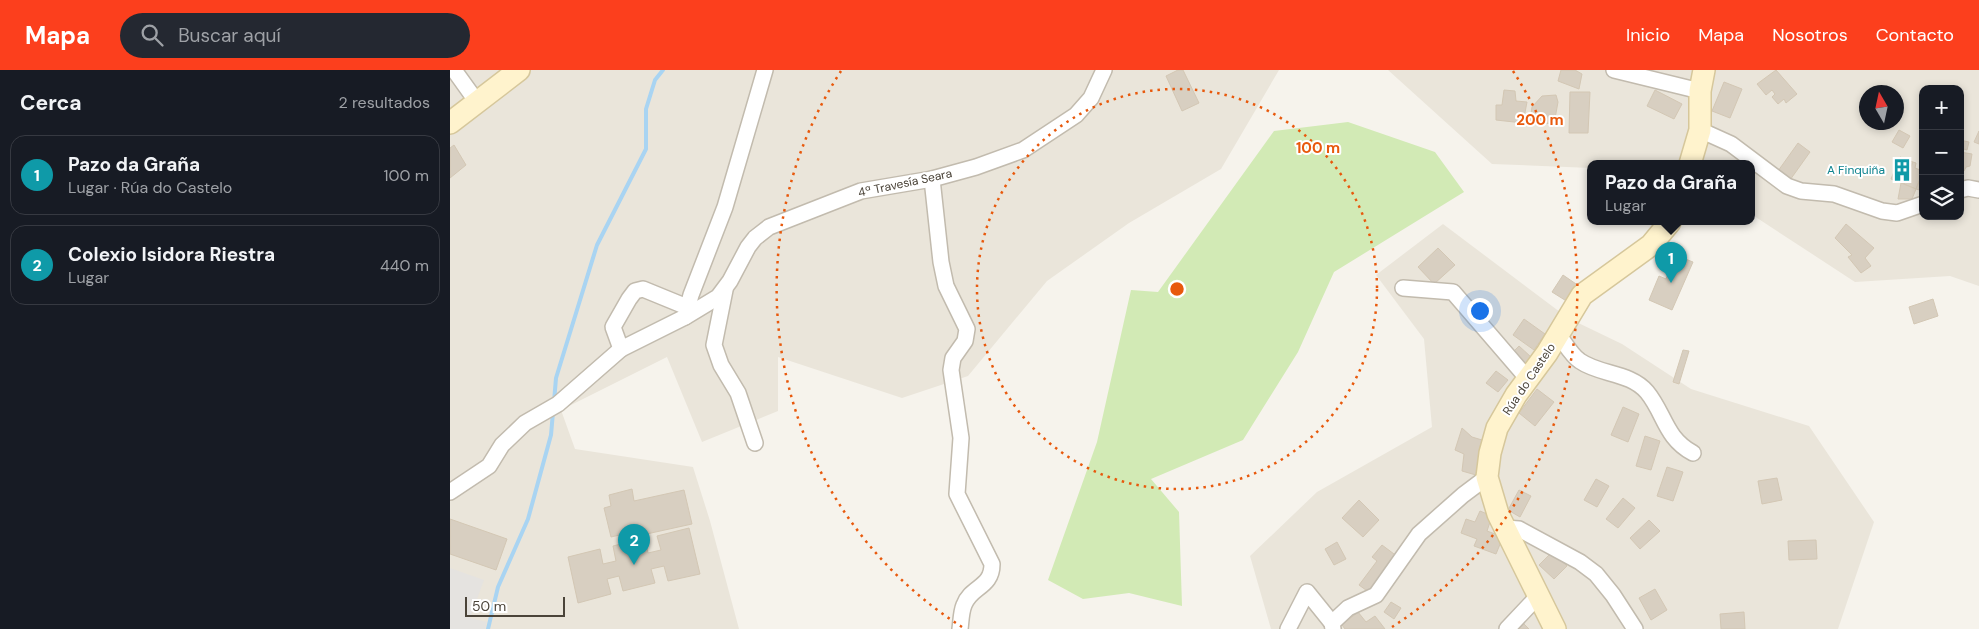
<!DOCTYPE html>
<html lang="es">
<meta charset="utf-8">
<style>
:root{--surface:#171b24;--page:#242831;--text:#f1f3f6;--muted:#9ea1a6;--line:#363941;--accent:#fc3f1d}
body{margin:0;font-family:"DM Sans",sans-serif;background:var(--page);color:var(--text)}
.controls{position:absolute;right:15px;top:15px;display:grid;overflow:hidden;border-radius:10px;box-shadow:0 2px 8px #0003}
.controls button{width:45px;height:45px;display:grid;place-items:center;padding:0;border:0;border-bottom:1px solid var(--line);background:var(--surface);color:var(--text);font:25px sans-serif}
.compass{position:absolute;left:1409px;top:15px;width:45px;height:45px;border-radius:50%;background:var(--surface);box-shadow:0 2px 8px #0003;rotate:351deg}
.scale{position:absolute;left:15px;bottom:12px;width:100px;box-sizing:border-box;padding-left:5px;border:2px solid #4b4439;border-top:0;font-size:14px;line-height:18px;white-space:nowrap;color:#4b4439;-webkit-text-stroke:4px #fff;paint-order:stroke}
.you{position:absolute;left:1029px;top:240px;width:18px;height:18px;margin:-12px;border:4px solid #fff;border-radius:50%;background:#1a73e8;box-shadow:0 0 0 8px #1a73e833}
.badge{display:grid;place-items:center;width:32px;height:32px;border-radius:50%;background:var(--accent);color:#fff;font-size:16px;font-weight:700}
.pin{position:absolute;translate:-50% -41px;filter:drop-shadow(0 1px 2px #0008)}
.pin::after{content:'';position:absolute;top:26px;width:18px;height:15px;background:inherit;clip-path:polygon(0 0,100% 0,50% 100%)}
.popup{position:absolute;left:1137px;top:90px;width:168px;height:65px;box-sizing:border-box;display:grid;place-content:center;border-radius:10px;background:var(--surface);filter:drop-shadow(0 1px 4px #0005);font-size:16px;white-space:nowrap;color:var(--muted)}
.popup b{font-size:19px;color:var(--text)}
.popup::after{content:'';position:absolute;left:50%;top:100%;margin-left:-10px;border:10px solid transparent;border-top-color:var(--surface)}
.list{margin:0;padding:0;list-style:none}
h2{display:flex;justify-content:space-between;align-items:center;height:65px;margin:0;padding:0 20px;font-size:21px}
h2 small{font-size:16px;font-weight:400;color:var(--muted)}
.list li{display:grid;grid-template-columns:32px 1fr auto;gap:15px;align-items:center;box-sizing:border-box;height:80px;margin:0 10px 10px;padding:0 10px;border:1px solid var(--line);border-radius:15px}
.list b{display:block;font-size:19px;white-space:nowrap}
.list p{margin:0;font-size:16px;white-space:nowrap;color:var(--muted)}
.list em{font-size:16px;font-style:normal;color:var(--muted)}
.icon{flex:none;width:28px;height:28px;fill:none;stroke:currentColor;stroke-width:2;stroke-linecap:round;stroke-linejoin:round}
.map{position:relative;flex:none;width:1529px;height:559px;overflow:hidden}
header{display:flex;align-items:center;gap:30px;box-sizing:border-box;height:70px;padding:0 25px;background:var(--accent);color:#fff}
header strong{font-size:24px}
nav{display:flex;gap:28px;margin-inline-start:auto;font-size:18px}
.search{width:350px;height:45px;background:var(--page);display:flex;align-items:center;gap:12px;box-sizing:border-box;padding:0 18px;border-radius:28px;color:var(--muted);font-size:19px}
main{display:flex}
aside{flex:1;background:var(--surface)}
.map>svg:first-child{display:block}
.residential{fill:#eae5da;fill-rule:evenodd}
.green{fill:#d2eab5}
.parking{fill:#e5e3e0}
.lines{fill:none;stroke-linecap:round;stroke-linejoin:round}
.stream{stroke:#a9d4f2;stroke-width:4}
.building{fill:#d8cfc1;stroke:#d3c7b4}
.street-casing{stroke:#c2bbae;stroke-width:18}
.secondary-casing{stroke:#d6c79b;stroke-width:24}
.street{stroke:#fff;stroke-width:15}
.secondary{stroke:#fff3cd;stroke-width:21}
.ring{fill:none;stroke:#e8590c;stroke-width:2.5;stroke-dasharray:2.5 5}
.labels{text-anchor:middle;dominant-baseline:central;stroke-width:4;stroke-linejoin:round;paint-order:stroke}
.culture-label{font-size:12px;fill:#0d838f;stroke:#fff;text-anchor:end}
.street-label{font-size:12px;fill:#4b4439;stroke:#fff}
.centre{fill:#e8590c;stroke:#fff;stroke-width:2.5}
.ring-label{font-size:15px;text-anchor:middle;font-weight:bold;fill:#e8590c;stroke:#fff;stroke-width:4;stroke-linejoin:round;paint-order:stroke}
</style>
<header>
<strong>Mapa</strong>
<div class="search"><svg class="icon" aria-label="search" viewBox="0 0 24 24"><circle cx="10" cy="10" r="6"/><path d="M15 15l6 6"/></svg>Buscar aquí</div>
<nav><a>Inicio</a><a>Mapa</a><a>Nosotros</a><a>Contacto</a></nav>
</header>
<main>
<aside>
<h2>Cerca<small>2 resultados</small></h2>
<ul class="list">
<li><span class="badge" style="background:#0f9aa8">1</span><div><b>Pazo da Graña</b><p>Lugar · Rúa do Castelo</p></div><em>100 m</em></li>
<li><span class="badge" style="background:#0f9aa8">2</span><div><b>Colexio Isidora Riestra</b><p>Lugar</p></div><em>440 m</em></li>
</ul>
</aside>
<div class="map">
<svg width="1529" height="559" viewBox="0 0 1529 559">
<rect width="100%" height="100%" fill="#f6f3ec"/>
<g class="residential">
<path d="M0 0H829L771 99 679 153 597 211 518 306 452 328 328 287V341L252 372 217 287 111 340 125 379 243 397 260 451 289 559H0Z"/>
<path d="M938 0H1529V216L1500 206 1405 212 1301 144V94H1141V98L1042 94ZM1473 19H1510V146H1473ZM1416 22H1446V52H1416Z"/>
<path d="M993 154 1118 248 1172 274 1241 319 1359 356 1424 452 1388 559H821L800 486 867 422 982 357 974 269 926 205Z"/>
</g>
<path class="green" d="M898 52 985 82 1014 122 884 202 848 282 793 370 701 409 729 442 732 536 679 523 633 529 598 510 647 372 681 220 708 222 824 61Z"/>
<path class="parking" d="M0 498 34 510 20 548 37 552 35 559H0Z"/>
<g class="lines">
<g class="stream">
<path d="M104 332 106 308 147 175 196 79V39L205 10 213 0"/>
<path d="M38 559 48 517 78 449 101 365 103 342"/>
</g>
</g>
<g class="building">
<path d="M728 0H733L749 33 732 41 716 6Z"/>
<path d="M1111 0H1125L1132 4 1129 19 1108 11Z"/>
<path d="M1326 0 1347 24 1336 33 1334 29 1328 34 1322 27 1325 24 1322 20 1316 25 1307 14Z"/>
<path d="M1274 12 1292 19 1280 48 1262 41Z"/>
<path d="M1054 20 1065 21 1066 31 1077 32 1073 53 1046 50V35H1052Z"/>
<path d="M1205 20 1232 34 1224 49 1197 36Z"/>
<path d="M1120 22H1140L1138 63H1119Z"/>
<path d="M1106 25 1108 32 1104 54 1080 52 1082 37 1092 26Z"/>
<path d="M1449 60 1460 66 1453 78 1442 72Z"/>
<path d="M1529 61V74L1524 72Z"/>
<path d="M1510 70 1519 72 1517 80 1510 78Z"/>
<path d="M1348 73 1360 82 1340 110 1328 101Z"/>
<path d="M4 75 16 95 0 108V78Z"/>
<path d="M1510 82 1522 84 1520 96 1516 97 1514 101 1510 100Z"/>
<path d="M1450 87 1463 92 1454 114 1441 109Z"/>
<path d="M1463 92 1466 93 1465 98 1473 101 1466 119 1454 114Z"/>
<path d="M1473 103V121L1466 119Z"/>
<path d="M1451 113 1466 119 1462 129H1448Z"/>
<path d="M1396 154 1424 178 1415 188 1421 196 1411 203 1398 187 1402 185 1385 168Z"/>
<path d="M988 178 1005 195 984 214 968 197Z"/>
<path d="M1225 185 1243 192 1222 240 1199 230 1209 206 1216 209Z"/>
<path d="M1113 205 1129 216 1118 232 1102 222Z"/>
<path d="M1483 229 1488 246 1464 254 1459 237Z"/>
<path d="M1074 249 1095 264 1084 280 1063 265Z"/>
<path d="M1069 276 1081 287 1073 296 1061 284Z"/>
<path d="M1233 280 1239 281 1229 314 1223 312Z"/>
<path d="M1046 301 1058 310 1048 322 1036 313Z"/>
<path d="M1087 319 1104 332 1085 356 1069 343Z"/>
<path d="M1173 337 1189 344 1178 372 1161 365Z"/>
<path d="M1012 358 1022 367 1032 370 1026 405 1012 401 1014 384 1005 380Z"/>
<path d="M1195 366 1210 371 1201 400 1186 396Z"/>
<path d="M1217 397 1233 402 1223 431 1207 426Z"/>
<path d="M1327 408 1332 430 1312 434 1308 411Z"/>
<path d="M1146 409 1159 416 1147 437 1134 430Z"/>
<path d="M182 419 184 431 234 420 242 454 192 465 191 460 161 467 154 438 161 436 159 425Z"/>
<path d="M1069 420 1081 426 1070 447 1058 440Z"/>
<path d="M1173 428 1185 438 1168 458 1156 449Z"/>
<path d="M909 430 929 450 913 467 892 448Z"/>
<path d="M1030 441 1042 446 1037 461 1053 467 1046 484 1024 476 1027 469 1011 463 1016 449 1025 452Z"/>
<path d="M0 449 57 469 46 500 0 484Z"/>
<path d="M1199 450 1210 461 1190 479 1180 468Z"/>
<path d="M239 458 250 504 218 511 214 496 201 499 205 513 173 521 169 506 157 509 161 524 128 533 118 487 150 479 153 494 166 491 163 476 195 468 198 483 211 480 207 466Z"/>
<path d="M1366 470 1367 489 1339 490 1338 471Z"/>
<path d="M887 472 896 489 884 495 875 479Z"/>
<path d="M932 475 948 487 920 523 909 515 927 491 922 487Z"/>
<path d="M1102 482 1117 496 1104 509 1089 495Z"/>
<path d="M1205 519 1217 540 1201 550 1189 528Z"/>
<path d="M941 532 951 538 944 549 934 542Z"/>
<path d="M908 542 916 552 925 546 935 559H895L892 555Z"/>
<path d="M1294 542 1295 559H1271L1270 544Z"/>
<path d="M1072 552 1079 559H1065Z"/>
</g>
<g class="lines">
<defs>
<g id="street">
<path d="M4 0 27 32"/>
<path d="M1164 0 1250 21"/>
<path d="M1250 60 1281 74 1337 116 1351 121 1384 124 1432 141 1447 143 1473 134"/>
<path d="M482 109 491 192 496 216 517 259 515 271 503 288 501 300 511 368 507 424 542 494C542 518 521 516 514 535 511 542 511 552 510 559"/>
<path d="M1510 120 1518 118 1529 120"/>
<path d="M953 218 1003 222 1078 309"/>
<path d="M275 220 264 275 271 295 288 323 305 373"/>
<path d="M235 247 241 225 275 137 315 0"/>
<path d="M1108 264C1115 273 1121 285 1130 291 1150 305 1180 302 1197 322 1215 344 1215 368 1243 383"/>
<path d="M171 279 163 257 179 229 185 221 193 219 237 237"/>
<path d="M0 422 39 396 52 375 75 353 108 334 171 279 235 247 268 227 280 211 298 177 305 168 319 157 411 121 482 109 526 97 573 80 626 45 641 28 654 0"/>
<path d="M1055 458 1069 459 1130 492 1146 504 1163 525 1185 559"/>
<path d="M838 559 857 522 882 553"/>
<path d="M883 559 882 553 898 538 926 525 969 464 1013 425 1037 407"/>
<path d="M1057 559 1089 525"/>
</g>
<g id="secondary">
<path d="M0 53 69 0"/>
<path d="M1240 94 1250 60V21L1254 0"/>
<path d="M1105 559 1048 444 1037 407 1040 383 1047 358 1066 325 1097 283 1132 225 1201 175 1220 152"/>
</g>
</defs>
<use href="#street" class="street-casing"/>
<use href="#secondary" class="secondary-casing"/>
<use href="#street" class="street"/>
<use href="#secondary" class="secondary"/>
</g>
<g class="ring">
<circle cx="727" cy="219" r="200"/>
<path d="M512 557A401 401 0 0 1 391 1M1063 1A401 401 0 0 1 942 557"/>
</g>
<defs>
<symbol id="building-bare" viewBox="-9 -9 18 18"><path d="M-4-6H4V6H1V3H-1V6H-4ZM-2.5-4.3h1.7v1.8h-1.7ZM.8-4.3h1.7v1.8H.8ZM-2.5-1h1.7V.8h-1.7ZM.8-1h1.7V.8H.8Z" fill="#0f9aa8" stroke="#fff" stroke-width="2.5" paint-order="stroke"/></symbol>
</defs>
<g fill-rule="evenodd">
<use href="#building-bare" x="1436" y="84" width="32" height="32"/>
</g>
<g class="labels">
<g class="culture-label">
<text x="1435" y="100">A Finquiña</text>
</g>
<g class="street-label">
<text transform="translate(455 113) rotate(-12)">4ª Travesía Seara</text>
<text transform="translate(1079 309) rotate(-56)">Rúa do Castelo</text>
</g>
</g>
<circle cx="727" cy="219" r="8" class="centre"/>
<g class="ring-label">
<text x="1090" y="55">200 m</text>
<text x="868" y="83">100 m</text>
</g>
</svg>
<div class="controls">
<button>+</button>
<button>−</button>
<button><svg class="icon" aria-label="layers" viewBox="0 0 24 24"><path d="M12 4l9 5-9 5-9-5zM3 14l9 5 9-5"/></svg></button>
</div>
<svg class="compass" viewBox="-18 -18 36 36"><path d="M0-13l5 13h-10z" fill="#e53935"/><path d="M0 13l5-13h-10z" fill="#9ea1a6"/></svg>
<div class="scale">50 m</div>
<div class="you"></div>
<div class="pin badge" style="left:1221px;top:213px;background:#0f9aa8">1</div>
<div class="popup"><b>Pazo da Graña</b>Lugar</div>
<div class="pin badge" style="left:184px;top:495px;background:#0f9aa8">2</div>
</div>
</main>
